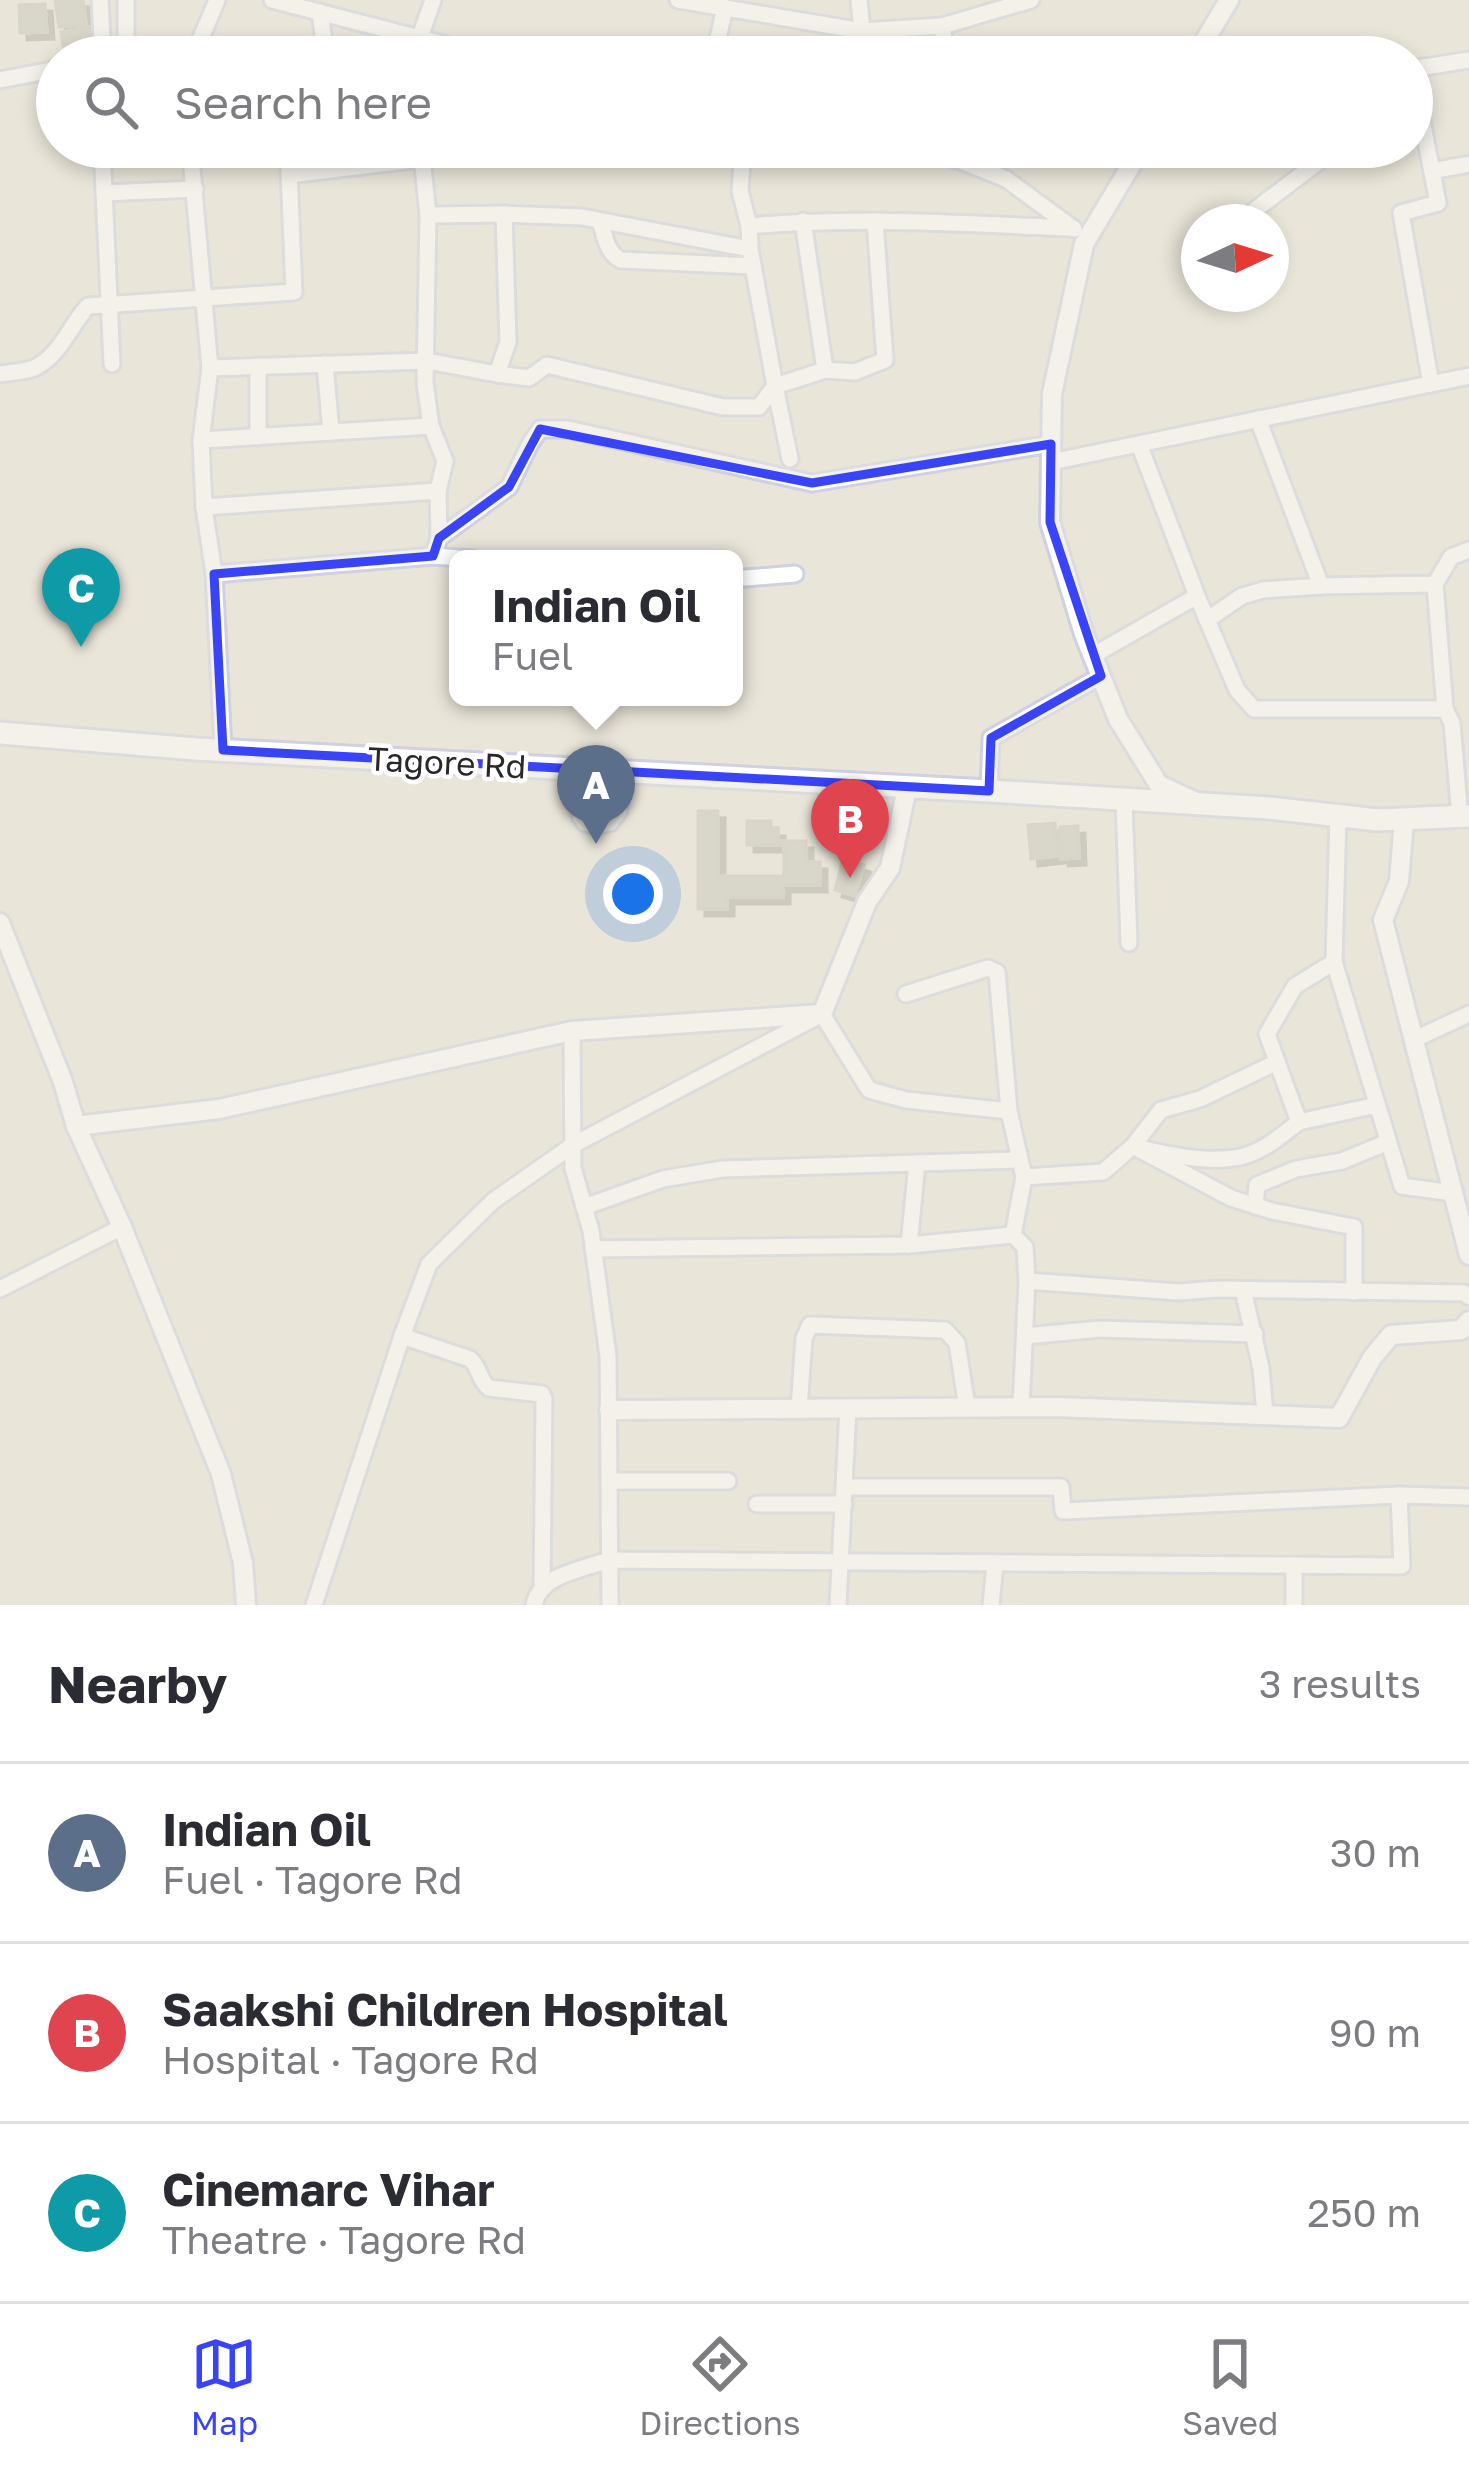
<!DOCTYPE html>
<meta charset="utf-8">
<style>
:root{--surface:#fff;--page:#f7f7f7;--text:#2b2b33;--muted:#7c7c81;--line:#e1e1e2;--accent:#3944f7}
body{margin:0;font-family:"Golos Text",sans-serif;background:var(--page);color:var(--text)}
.compass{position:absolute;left:1181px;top:204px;width:108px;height:108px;border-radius:50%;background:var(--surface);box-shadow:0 6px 18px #0003;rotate:86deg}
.you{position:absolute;left:633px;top:894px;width:42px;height:42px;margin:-30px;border:9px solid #fff;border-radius:50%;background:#1a73e8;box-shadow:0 0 0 18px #1a73e833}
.badge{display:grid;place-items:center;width:78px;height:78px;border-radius:50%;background:var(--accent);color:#fff;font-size:39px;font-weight:700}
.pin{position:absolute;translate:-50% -99px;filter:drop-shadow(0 3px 6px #0008)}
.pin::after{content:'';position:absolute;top:63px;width:42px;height:36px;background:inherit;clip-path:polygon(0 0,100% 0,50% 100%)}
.popup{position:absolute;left:449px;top:550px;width:294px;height:156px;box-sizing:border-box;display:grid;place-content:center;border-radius:18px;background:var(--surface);filter:drop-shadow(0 3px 9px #0005);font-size:39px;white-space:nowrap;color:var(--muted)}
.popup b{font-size:45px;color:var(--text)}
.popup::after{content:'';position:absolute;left:50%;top:100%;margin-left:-24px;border:24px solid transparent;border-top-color:var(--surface)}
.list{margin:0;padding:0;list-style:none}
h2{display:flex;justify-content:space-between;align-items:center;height:156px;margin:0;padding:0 48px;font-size:51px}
h2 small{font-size:39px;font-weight:400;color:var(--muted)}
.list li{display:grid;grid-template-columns:78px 1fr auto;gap:36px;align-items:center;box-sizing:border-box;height:180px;padding:0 48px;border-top:3px solid var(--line)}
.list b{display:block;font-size:45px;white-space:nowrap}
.list p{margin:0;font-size:39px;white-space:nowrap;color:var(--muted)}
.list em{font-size:39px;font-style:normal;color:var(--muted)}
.icon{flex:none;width:66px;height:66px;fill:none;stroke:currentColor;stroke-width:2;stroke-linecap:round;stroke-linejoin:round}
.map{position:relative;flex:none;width:1469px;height:1605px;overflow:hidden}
.search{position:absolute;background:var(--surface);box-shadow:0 6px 18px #0003;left:36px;right:36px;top:36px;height:132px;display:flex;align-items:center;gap:30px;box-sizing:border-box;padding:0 42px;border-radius:66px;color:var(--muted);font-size:45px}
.sheet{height:696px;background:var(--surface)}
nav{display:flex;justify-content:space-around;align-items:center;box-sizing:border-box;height:168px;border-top:3px solid var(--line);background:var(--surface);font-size:33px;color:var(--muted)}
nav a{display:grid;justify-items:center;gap:6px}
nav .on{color:var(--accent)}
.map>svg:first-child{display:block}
.building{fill:#c5c3b8;stroke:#c5c1b3;stroke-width:3;filter:url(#shadow)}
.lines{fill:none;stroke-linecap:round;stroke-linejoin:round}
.service-casing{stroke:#cfd0e1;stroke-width:14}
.minor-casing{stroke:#cfd0e1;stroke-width:21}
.tertiary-casing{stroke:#cfd0e1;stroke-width:24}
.secondary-casing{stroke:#cfd0e1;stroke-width:27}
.service{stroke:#fff;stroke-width:8}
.minor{stroke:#fff;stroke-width:15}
.tertiary{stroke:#fff;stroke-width:18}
.secondary{stroke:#fff;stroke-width:21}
.marked{fill:none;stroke:#3944f7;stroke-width:9;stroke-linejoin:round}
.labels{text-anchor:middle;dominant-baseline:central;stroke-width:9;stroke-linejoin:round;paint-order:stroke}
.street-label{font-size:33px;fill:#282828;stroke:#fff}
</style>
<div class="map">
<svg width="1469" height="1605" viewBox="0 0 1469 1605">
<defs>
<filter id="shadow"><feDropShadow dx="7" dy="7" stdDeviation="0" flood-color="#0004"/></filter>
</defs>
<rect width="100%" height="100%" fill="#eae5d9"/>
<g class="building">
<path d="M55 0H83L86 24 59 27Z"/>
<path d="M45 4 47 32 20 33 19 5Z"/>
<path d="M95 26 100 53 65 57V54L74 53 72 45 63 46 61 32Z"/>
<path d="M698 811H718V876H784V845H747V821H771V829H778V841H806V862H820V885H783V897H727V909H698Z"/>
<path d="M1055 823 1058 856 1031 859 1028 825Z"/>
<path d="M1078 826 1079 858 1061 859 1060 827Z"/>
<path d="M843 859 864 865 855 896 835 890Z"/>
</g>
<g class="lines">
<defs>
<path id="service" d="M574 774 577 818 583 826 597 829 612 826 622 813 629 773"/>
<g id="minor">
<path d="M100 0 103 57"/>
<path d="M272 0 493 57"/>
<path d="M678 0 862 31 942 26"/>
<path d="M859 0 862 31"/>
<path d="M320 12 326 57"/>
<path d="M117 57 126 49V0"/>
<path d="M193 57 217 0"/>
<path d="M426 57 420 37 433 0"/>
<path d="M714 57 725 7"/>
<path d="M947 57 942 26 1031 0"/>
<path d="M0 80 57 69"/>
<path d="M102 147 112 364"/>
<path d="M190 147 210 368 201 440 204 507 214 574 223 750"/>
<path d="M421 147 428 215 425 383 431 426 445 461 438 491 439 538 433 556"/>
<path d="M743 147 740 191 749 226 750 249 775 386 759 407H723L547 365 529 378 497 374 508 342 504 214 582 217 750 249"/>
<path d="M906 147 961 161 1006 179 1074 229"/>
<path d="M1432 171 1469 164"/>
<path d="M289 175 421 159"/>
<path d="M104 193 195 189"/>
<path d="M428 215 504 214"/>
<path d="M600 221C605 235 606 253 621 260L753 266"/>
<path d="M803 221 825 370"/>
<path d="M1239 222 1338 147"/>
<path d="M749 226C857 216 965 224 1073 228"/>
<path d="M325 364 331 432"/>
<path d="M210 368 427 361 497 374"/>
<path d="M0 374C11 372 29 372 38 366 61 353 71 324 88 306L294 292 288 147"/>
<path d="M1431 384 1401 213 1438 203 1412 69 1469 60"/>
<path d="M1258 419 1321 586 1435 584 1451 557 1469 550"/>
<path d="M258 437V366"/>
<path d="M201 440 431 426"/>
<path d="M1139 444 1197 596 1237 690 1254 709H1445L1435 584"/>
<path d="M790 459 775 386 825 370 855 372 885 360 875 221"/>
<path d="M1051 462 1469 376"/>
<path d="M204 507 438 491"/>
<path d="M439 538 509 487 530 444 540 429H568L812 483 1051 444"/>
<path d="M214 574 433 556 472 559"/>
<path d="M734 579 795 574"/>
<path d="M1207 620 1242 596 1263 590 1321 586"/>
<path d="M1092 656 1197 596"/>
<path d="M1445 709 1452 723 1460 817"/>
<path d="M989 791 991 738 1101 676"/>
<path d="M1124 800 1129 943"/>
<path d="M1338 816 1334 962 1402 1186 1453 1193"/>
<path d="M1334 962 1295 986 1267 1034 1299 1122 1377 1105"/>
<path d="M906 994 988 968 997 972 1009 1111"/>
<path d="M572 1031 573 1168 591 1231 608 1356 610 1605"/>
<path d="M1413 1040 1469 1014"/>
<path d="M1277 1062 1200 1099 1161 1110 1133 1146 1231 1198 1272 1211 1354 1227V1292"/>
<path d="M1255 1206 1257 1185 1296 1169 1342 1161 1388 1142"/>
<path d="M584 1207 663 1179 722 1169 1020 1160"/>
<path d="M1013 1235 1024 1177 1103 1172 1133 1146C1165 1155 1218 1166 1250 1154 1269 1147 1283 1134 1299 1122"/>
<path d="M909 1245 917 1163"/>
<path d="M593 1249 909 1245 1013 1235 1025 1247 1027 1281 1179 1292 1218 1289 1464 1293 1469 1297"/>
<path d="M0 1289 122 1227"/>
<path d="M1243 1290 1261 1368 1265 1415"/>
<path d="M402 1336 470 1359C480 1367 479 1381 489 1388L542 1394 544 1399 542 1586"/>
<path d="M1025 1336 1100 1329 1255 1334"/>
<path d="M1021 1407 1027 1281"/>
<path d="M799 1409 804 1338 810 1325 945 1330 957 1343 967 1407"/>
<path d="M610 1481H728"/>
<path d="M845 1487H1061L1063 1511 1399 1495 1469 1497"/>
<path d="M757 1504H844"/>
<path d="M314 1605 402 1336 429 1264 493 1201 573 1145 822 1014 869 1090 906 1100 1009 1111 1024 1177"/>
<path d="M534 1605C539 1575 583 1569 609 1560L1402 1566 1399 1495"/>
<path d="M838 1605 848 1408"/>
<path d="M991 1605 995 1564"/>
<path d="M1294 1605V1565"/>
</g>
<g id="tertiary">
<path d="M1195 57 1229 0"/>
<path d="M1142 147 1084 244 1052 394 1050 522 1084 634 1118 719 1159 785 1196 802"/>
<path d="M1404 821 1399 881 1383 920 1469 1255"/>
<path d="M0 923 63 1082 76 1126 122 1227 221 1474 243 1563 246 1605"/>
<path d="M76 1126 219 1109 572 1031 822 1014 867 902 890 868 907 788"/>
<path d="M609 1410 1058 1407 1339 1418 1372 1358 1391 1335 1461 1330 1469 1321"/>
</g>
<path id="secondary" d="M0 733 196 749 989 791 1269 808 1378 820 1469 816"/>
</defs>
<use href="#service" class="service-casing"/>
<use href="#minor" class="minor-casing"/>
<use href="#tertiary" class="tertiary-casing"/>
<use href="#secondary" class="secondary-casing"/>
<use href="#service" class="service"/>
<use href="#minor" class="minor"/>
<use href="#tertiary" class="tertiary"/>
<use href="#secondary" class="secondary"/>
</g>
<path d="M0 0H1469V1605H0ZM540 429 812 483 1051 444 1050 522 1101 676 991 738 989 791 223 750 214 574 433 556 439 538 509 487Z" fill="#eae5d9" fill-opacity=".55" fill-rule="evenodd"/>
<path class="marked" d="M540 429 812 483 1051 444 1050 522 1101 676 991 738 989 791 223 750 214 574 433 556 439 538 509 487Z"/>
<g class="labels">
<g class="street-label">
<text transform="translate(447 762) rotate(3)">Tagore Rd</text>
</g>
</g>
</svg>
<svg class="compass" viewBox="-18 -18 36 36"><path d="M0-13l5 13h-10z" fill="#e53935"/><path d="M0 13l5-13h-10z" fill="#7c7c81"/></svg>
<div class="you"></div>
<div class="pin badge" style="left:596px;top:844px;background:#5c6f8a">A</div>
<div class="popup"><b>Indian Oil</b>Fuel</div>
<div class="pin badge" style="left:850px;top:878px;background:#e0444e">B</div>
<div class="pin badge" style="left:81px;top:647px;background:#0f9aa8">C</div>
<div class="search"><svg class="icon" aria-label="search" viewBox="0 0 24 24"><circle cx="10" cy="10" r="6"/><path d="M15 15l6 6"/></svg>Search here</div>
</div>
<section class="sheet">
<h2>Nearby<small>3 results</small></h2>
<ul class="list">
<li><span class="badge" style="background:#5c6f8a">A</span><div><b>Indian Oil</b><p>Fuel · Tagore Rd</p></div><em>30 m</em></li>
<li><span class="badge" style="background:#e0444e">B</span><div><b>Saakshi Children Hospital</b><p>Hospital · Tagore Rd</p></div><em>90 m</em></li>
<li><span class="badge" style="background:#0f9aa8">C</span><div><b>Cinemarc Vihar</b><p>Theatre · Tagore Rd</p></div><em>250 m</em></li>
</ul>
</section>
<nav>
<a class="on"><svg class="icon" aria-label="map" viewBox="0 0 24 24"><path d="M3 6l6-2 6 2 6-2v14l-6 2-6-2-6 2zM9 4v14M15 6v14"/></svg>Map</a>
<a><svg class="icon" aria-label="directions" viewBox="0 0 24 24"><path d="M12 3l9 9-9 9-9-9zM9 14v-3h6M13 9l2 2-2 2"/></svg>Directions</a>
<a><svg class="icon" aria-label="saved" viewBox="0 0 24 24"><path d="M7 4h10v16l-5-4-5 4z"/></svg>Saved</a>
</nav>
